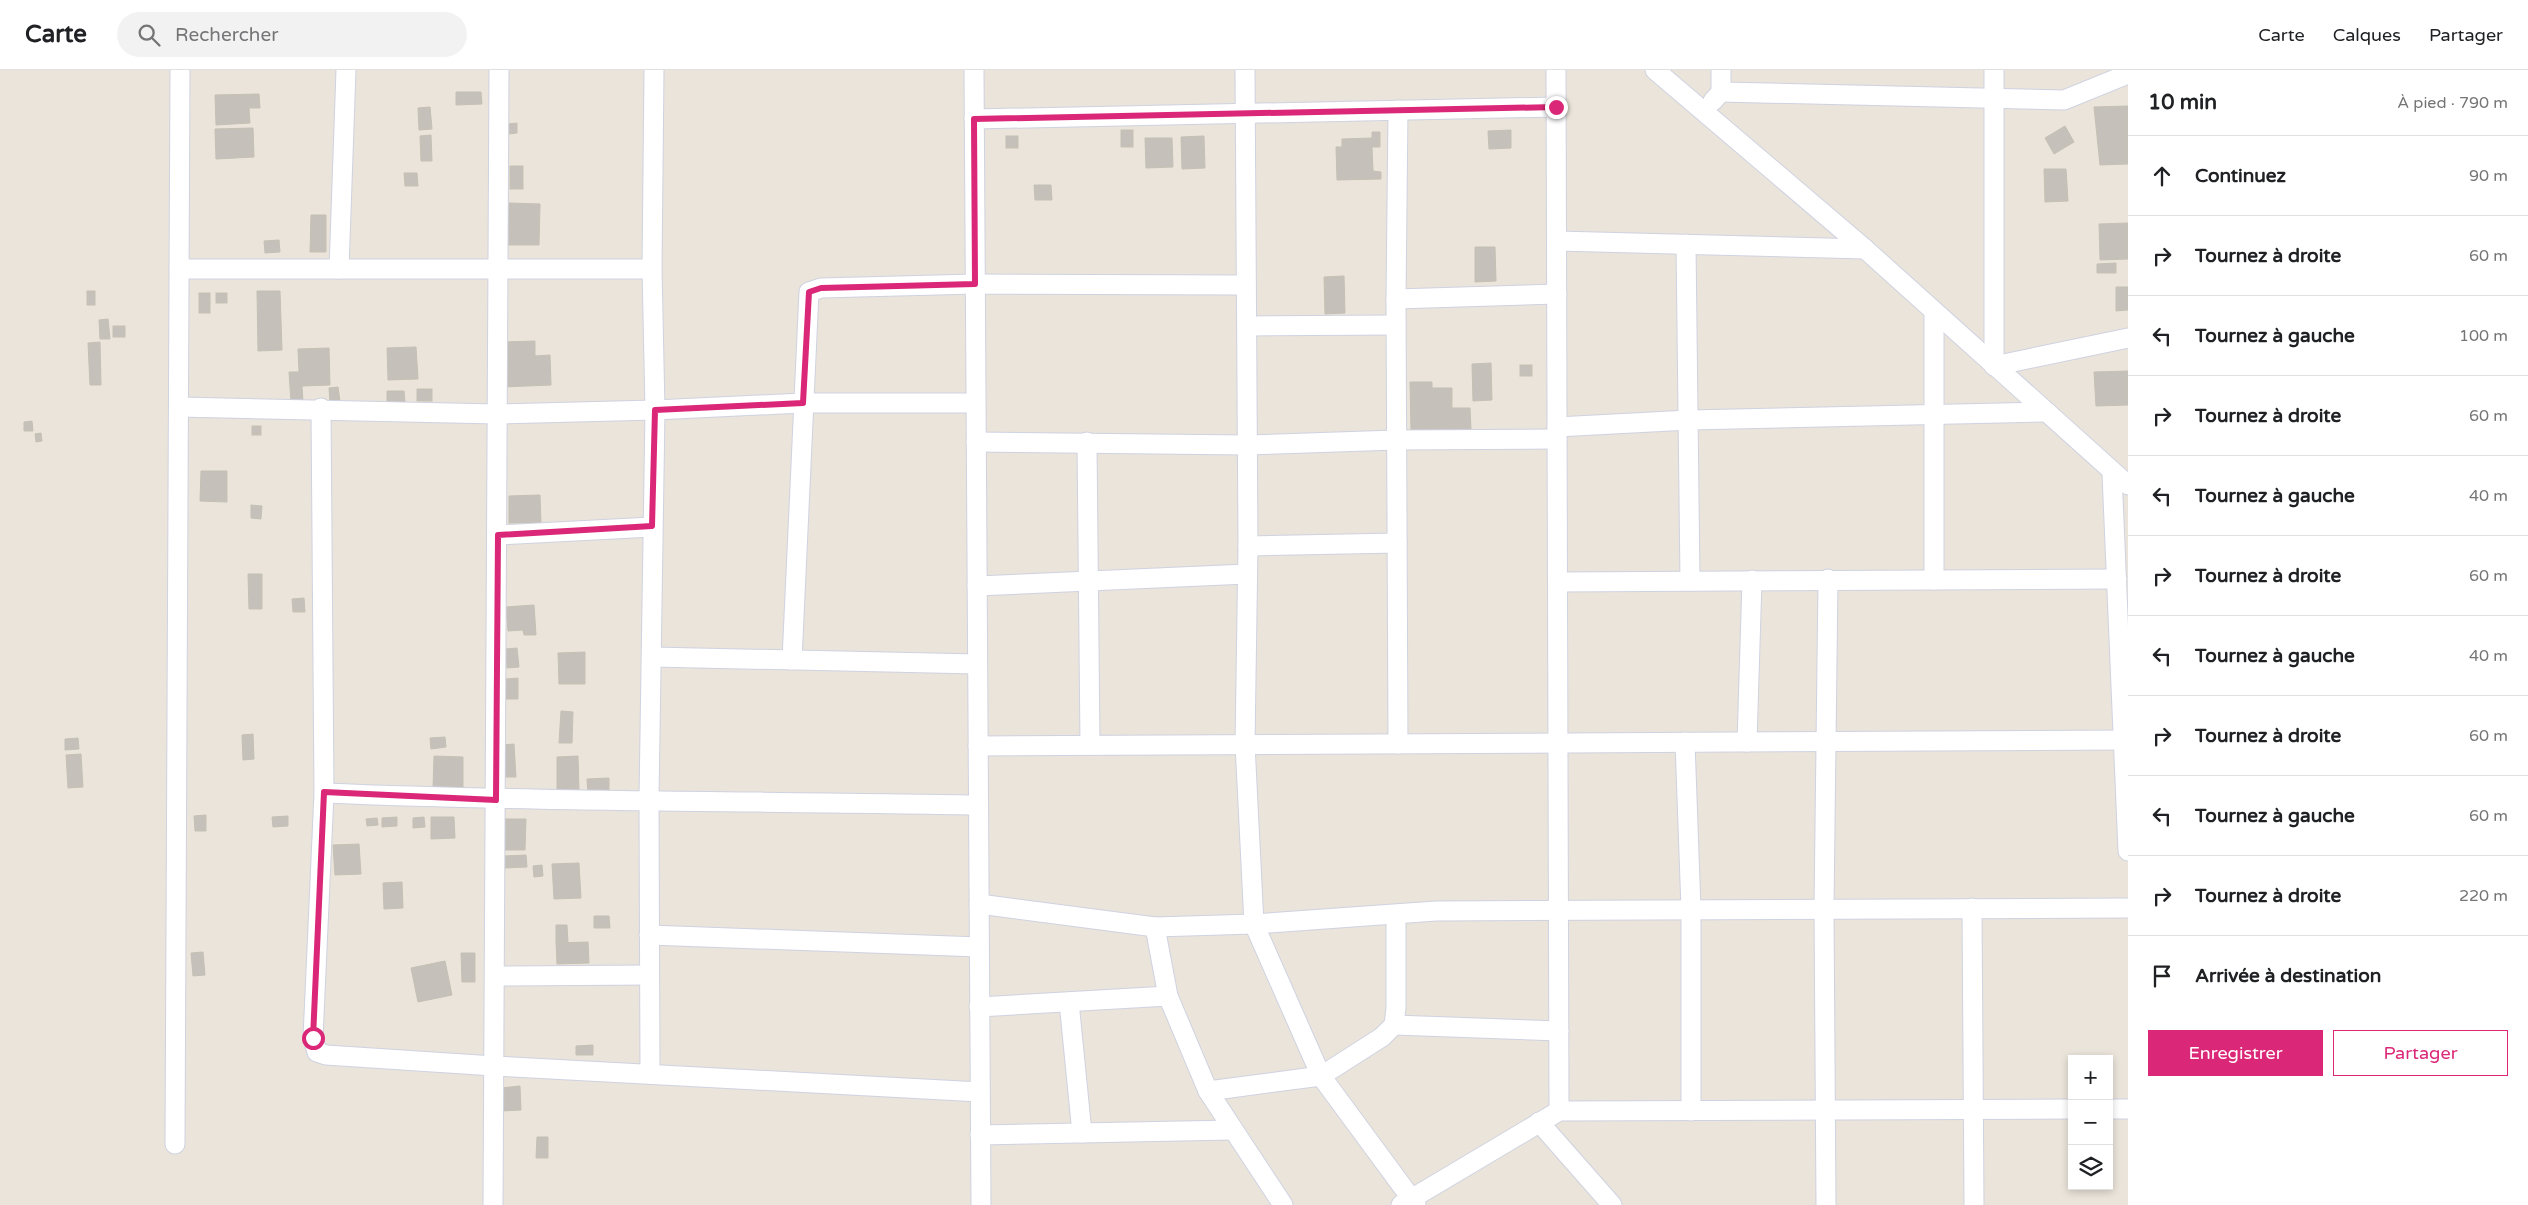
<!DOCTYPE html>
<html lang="fr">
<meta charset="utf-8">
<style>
:root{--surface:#fff;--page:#f2f2f2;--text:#202124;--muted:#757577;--line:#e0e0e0;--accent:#db2777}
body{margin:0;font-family:"Varela Round",sans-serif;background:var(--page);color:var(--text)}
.controls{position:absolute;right:15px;bottom:15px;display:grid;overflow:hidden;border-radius:0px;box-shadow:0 2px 8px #0003}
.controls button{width:45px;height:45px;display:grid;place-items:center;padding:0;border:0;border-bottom:1px solid var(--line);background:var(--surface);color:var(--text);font:25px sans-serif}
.stop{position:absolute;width:15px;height:15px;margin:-11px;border:4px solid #db2777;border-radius:50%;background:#fff}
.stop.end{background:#db2777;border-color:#fff;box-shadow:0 1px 5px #0008}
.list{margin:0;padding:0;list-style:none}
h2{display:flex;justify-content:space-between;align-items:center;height:65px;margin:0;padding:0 20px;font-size:21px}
h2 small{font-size:16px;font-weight:400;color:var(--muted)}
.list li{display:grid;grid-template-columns:32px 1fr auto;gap:15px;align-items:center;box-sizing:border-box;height:80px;padding:0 20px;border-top:1px solid var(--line)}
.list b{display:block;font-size:19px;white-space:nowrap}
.list em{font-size:16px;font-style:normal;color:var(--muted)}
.actions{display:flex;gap:10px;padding:15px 20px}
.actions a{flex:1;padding:11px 0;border:1px solid var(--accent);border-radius:0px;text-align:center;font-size:18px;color:var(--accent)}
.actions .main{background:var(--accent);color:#fff}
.icon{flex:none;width:28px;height:28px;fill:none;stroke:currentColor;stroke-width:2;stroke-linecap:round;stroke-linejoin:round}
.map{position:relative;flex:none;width:2128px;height:1135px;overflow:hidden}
header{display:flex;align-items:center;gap:30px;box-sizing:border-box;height:70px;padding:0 25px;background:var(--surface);border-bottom:1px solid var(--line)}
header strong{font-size:24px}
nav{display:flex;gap:28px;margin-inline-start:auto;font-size:18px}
.search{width:350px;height:45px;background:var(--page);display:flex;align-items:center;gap:12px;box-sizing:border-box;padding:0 18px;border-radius:28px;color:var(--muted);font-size:19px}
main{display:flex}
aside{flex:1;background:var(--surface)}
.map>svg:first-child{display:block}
.building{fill:#c5c1ba;stroke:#c5c0b4}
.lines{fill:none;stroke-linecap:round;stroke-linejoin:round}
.street-casing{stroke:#cfd2e1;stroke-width:21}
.street{stroke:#fff;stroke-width:19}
.route{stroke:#db2777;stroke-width:6}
</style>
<header>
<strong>Carte</strong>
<div class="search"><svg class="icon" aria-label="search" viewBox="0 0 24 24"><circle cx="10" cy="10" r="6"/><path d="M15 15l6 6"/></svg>Rechercher</div>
<nav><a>Carte</a><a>Calques</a><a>Partager</a></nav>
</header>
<main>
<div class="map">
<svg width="2128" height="1135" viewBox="0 0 2128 1135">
<rect width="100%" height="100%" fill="#eae4da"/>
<g class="building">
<path d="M456 22H481L482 34 456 35Z"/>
<path d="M259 24 260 38H249L250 53 216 55 215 25Z"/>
<path d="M2128 36V94L2100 95 2094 37Z"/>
<path d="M430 37 432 59 419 60 418 38Z"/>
<path d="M517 53V63L508 64V54Z"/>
<path d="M2065 56 2074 72 2054 84 2045 68Z"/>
<path d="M253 58 254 87 216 89 215 59Z"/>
<rect x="1121" y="60" width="12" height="17"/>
<path d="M1511 60V78L1489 79 1488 61Z"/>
<path d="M1372 62H1380V77H1372L1373 101 1381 102V109L1337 110 1336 77H1342V69L1372 68Z"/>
<path d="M431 65 432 91H421L420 66Z"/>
<rect x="1006" y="66" width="12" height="12"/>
<path d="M1204 66 1205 98 1182 99 1181 67Z"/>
<path d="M1145 68H1172L1173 97 1146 98Z"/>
<rect x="510" y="96" width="13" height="23"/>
<path d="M2044 99H2066L2068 131 2045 132Z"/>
<path d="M404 103H417L418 116H405Z"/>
<path d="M1034 115H1051L1052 130H1035Z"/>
<path d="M509 133 540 134 539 175H508Z"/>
<path d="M311 145H326V182H310Z"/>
<path d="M2128 153V189L2100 190 2099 154Z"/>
<path d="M279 170 280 182 265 183 264 171Z"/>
<path d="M1475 177H1495L1496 211 1475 212Z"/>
<path d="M2116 193V203H2097V194Z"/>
<path d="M1344 206 1345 243 1325 244 1324 207Z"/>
<path d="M2116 217H2128V240L2116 241Z"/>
<rect x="87" y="221" width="8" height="14"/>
<path d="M257 221H280L282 280 258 281Z"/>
<rect x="199" y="223" width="11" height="20"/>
<rect x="216" y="223" width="11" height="10"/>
<path d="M108 249 110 269H100L99 250Z"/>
<rect x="113" y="256" width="12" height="11"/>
<path d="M535 271V286L550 285 551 315 503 317 502 272Z"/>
<path d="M100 272 101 315H90L88 273Z"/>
<path d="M416 277 418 309 388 310 387 278Z"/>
<path d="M329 278 330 315 302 316 303 332H291L289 302H299L298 279Z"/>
<path d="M1491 293 1492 330 1473 331 1472 294Z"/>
<rect x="1520" y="295" width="12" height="11"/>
<path d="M2128 301V335L2096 336 2094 302Z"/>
<path d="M1410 312H1432V318H1452V338H1470L1471 360 1411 361Z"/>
<path d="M338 317 340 331 330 332 329 318Z"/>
<rect x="417" y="319" width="15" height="12"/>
<path d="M387 321H404L405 332H387Z"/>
<path d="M32 351 33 361H24V352Z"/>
<rect x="252" y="356" width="9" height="9"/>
<path d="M41 363 42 371 36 372 35 364Z"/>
<path d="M201 401H227V432L200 431Z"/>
<path d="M540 425 541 453H509V426Z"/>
<path d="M251 435 262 436 261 449 251 448Z"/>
<path d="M248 504H262V539H249Z"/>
<path d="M304 528 305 542H293L292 529Z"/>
<path d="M534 535 536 565H524L523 560 508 561 506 537Z"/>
<path d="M517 578 519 597 507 598 505 579Z"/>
<path d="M585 582V614H559L558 583Z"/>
<path d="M518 608V629H506V609Z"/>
<path d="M561 641 573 642 572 673H559Z"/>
<path d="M253 664 254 689 243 690 242 665Z"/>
<path d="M445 667 446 677 431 679 430 668Z"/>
<path d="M78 668 79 679 65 680V669Z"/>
<path d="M514 674 516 707H504L502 675Z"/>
<path d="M81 684 83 717 68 718 66 685Z"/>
<path d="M434 686 463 687V719H433Z"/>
<path d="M578 686 579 720 557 721V687Z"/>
<path d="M609 708V723H588L587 709Z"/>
<path d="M206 745V761H195L194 746Z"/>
<path d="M288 746V756L273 757 272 747Z"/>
<path d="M397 747V756L382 757V748Z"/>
<path d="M424 747 425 757 413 758V748Z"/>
<path d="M431 747H454L455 768 431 769Z"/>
<path d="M377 748 378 755 367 756 366 749Z"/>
<path d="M502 749H526L525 780H501Z"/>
<path d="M359 774 361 804 335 805 333 775Z"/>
<path d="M526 785 527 797 505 798 504 786Z"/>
<path d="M579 793 581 828 554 829 552 794Z"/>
<path d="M542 795 543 806 534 807 533 796Z"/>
<path d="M402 812 403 838 384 839 383 813Z"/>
<path d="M594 846H609L610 858H594Z"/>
<path d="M556 855H567L568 873H556Z"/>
<path d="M588 872 589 893 557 894 556 873Z"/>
<path d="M203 882 205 905 193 906 191 883Z"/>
<path d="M461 883H475V912H462Z"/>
<path d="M445 891 452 925 418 932 411 898Z"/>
<path d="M593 975V985H576V976Z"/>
<path d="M520 1016 521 1040 502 1041 501 1018Z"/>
<path d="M537 1067H548V1088H536Z"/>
</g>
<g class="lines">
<defs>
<g id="street">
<path d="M974 0 981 1135"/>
<path d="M1245 0 1248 476 1245 674 1254 854 1321 1006 1416 1135"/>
<path d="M1556 0 1559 1041"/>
<path d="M1655 0 1865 179 2128 415"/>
<path d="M1994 0V296L2128 268"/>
<path d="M1721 22 2064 30 2128 4"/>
<path d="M1713 31 1721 22V0"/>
<path d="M1398 40 1396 229 1398 674"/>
<path d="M974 49 1556 37"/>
<path d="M1557 171 1865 179"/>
<path d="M1686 174 1690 511"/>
<path d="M179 199H652"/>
<path d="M339 199 346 0"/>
<path d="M1396 229 1557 224"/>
<path d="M1248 256 1396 255"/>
<path d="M179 337 497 344 655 340 803 333H975"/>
<path d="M321 338 324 723 313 968 317 982 326 985 494 996 980 1022"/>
<path d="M1557 357 1689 350 2047 342"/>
<path d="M976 372 1247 375 1396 370 1557 369"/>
<path d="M1087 372 1090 675"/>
<path d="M2112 404 2128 781"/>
<path d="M498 465 652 457"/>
<path d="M1248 476 1397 473"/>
<path d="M1934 510V243"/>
<path d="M1558 512 2117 509"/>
<path d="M977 516 1247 504"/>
<path d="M652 587 977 594"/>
<path d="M792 590 809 222 821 218 975 214 1246 215"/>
<path d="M1685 672 1691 839V1041"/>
<path d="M1747 672 1752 510"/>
<path d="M978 676 2128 670"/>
<path d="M324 723C542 732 760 731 978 735"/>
<path d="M979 834 1155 857 1168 926 1208 1021 1283 1135"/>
<path d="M1972 838 1974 1135"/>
<path d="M1155 857 1254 854 1436 841 2128 838"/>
<path d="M649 865 979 877"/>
<path d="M495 906 649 905"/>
<path d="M1069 932 1082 1063"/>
<path d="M979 937 1168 926"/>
<path d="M1394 955 1559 961"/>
<path d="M650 1004 649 729 655 340 652 199 654 0"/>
<path d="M1208 1021 1321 1006 1382 967 1394 955 1396 938V845"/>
<path d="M2109 1039H2128"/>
<path d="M1539 1052 1612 1135"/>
<path d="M980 1065 1232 1060"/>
<path d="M175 1074 180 0"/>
<path d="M493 1135 499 0"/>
<path d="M1401 1135 1559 1041 2072 1039"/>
<path d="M1826 1135 1824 838 1828 509"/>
</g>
</defs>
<use href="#street" class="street-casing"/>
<use href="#street" class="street"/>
</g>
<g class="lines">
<path class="route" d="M313 968 324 722 496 730 498 465 652 456 655 340 803 333 809 222 821 218 975 214 974 49 1556 37"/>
</g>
</svg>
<div class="controls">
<button>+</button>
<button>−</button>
<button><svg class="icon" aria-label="layers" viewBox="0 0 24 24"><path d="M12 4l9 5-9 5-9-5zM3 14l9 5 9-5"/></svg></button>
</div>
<div class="stop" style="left:313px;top:968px"></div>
<div class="stop end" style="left:1556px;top:37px"></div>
</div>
<aside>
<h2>10 min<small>À pied · 790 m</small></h2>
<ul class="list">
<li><svg class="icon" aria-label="ahead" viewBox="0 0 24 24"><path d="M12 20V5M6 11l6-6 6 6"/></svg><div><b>Continuez</b></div><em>90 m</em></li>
<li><svg class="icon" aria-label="right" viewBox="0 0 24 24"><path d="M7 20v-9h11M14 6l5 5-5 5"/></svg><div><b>Tournez à droite</b></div><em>60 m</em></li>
<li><svg class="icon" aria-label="left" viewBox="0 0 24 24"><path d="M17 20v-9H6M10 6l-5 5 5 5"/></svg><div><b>Tournez à gauche</b></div><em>100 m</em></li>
<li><svg class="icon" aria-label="right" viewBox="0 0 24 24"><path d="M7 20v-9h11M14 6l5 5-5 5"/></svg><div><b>Tournez à droite</b></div><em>60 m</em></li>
<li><svg class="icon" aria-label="left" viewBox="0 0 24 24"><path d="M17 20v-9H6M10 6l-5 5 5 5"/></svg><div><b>Tournez à gauche</b></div><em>40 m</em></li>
<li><svg class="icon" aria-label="right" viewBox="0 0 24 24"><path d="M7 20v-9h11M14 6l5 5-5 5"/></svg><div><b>Tournez à droite</b></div><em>60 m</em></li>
<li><svg class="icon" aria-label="left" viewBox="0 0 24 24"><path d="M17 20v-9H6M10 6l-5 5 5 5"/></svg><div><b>Tournez à gauche</b></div><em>40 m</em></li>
<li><svg class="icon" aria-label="right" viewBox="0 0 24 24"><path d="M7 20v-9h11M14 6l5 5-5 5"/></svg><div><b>Tournez à droite</b></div><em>60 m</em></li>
<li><svg class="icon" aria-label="left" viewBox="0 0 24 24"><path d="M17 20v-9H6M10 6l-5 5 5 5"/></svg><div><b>Tournez à gauche</b></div><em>60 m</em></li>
<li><svg class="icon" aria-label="right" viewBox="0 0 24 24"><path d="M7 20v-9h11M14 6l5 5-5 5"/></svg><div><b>Tournez à droite</b></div><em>220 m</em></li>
<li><svg class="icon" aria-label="arrive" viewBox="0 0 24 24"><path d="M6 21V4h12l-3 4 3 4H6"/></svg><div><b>Arrivée à destination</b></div></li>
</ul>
<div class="actions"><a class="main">Enregistrer</a><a>Partager</a></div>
</aside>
</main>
